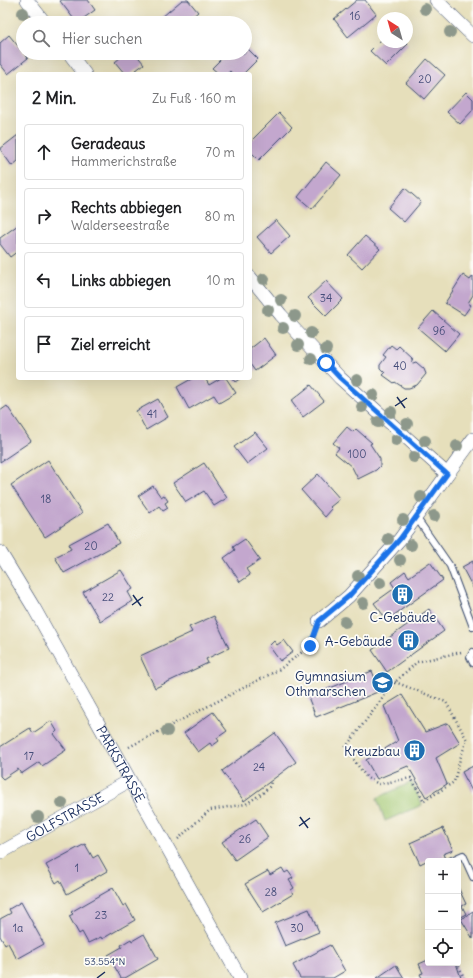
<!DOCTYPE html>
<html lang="de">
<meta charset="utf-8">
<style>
:root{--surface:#fff;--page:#f6f6f6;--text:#202124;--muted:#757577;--line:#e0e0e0}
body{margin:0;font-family:Delius,sans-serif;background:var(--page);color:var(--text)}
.controls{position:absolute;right:12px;bottom:12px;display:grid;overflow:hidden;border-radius:4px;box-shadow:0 4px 16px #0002}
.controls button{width:36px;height:36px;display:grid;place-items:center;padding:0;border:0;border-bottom:1px solid var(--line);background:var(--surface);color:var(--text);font:20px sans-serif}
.compass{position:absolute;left:377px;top:12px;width:36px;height:36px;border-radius:50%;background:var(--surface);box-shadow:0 4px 16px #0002;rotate:323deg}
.stop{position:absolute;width:12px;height:12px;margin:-9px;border:3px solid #1a73e8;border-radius:50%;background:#fff}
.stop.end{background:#1a73e8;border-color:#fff;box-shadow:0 1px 4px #0008}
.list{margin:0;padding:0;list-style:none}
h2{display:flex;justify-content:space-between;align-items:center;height:52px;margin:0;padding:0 16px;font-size:17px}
h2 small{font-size:13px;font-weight:400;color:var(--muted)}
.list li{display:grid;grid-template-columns:26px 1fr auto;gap:12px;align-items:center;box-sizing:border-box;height:56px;margin:0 8px 8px;padding:0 8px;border:1px solid var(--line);border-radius:4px}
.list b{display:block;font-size:15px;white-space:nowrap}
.list p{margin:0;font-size:13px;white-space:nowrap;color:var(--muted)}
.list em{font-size:13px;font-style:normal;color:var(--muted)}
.icon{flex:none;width:22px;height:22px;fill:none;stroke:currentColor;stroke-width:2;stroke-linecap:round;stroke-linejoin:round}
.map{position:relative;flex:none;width:473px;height:978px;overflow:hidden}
.search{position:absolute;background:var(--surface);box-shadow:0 4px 16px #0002;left:16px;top:16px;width:236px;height:44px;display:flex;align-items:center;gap:10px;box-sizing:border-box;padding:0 14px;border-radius:22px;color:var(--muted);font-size:15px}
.panel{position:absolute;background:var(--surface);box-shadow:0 4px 16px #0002;left:16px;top:72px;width:236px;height:308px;border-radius:4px}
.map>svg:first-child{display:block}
.green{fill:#a3c872;stroke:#5f7c68}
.building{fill:#c3a7ce}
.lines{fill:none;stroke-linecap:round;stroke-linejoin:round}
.lane-casing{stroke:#39496c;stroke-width:8}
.street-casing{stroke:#39496c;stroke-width:14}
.path{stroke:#39496c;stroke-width:2.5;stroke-dasharray:1 3;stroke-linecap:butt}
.lane{stroke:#fff;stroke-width:6}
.street{stroke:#fff;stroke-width:13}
.tree{fill:#8d988b}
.route{stroke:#1a73e8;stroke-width:5}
.ticks{fill:none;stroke:#1b2f5e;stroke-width:1.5}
.labels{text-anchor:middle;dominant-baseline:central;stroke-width:3.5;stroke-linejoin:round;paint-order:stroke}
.number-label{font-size:11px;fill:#454d7a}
.poi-label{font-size:13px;fill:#1b2f5e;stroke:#fdfcf7;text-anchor:end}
.street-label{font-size:13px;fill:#1b2f5e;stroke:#fdfcf7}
.ticks-label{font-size:10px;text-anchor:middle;fill:#1b2f5e;stroke:#fdfcf7;stroke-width:3.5;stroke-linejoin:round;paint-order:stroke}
</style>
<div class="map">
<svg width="473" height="978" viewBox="0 0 473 978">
<rect width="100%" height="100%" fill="#fdfcf7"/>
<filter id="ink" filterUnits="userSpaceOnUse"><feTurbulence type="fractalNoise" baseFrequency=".025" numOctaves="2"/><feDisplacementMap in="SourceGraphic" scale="8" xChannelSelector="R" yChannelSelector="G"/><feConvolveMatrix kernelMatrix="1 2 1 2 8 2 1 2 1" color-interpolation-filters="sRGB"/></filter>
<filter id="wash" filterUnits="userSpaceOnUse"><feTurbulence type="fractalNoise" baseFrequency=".012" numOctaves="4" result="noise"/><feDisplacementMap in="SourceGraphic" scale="16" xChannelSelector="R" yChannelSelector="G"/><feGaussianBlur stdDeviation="0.9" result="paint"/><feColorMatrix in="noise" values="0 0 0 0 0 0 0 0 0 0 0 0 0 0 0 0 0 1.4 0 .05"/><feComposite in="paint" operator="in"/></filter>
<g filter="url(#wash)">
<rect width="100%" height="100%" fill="#e6dfbb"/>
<path class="green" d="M412 782 422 805 385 821 377 798Z"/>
<g id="blocks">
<g class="building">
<path d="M62 0H88L95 10 77 23 60 1Z"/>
<path d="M182 0H188L198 12 185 23H155Z"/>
<path d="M357 0H365L376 14 348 37 334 19Z"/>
<path d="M9 35 28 58 8 74 0 64V43Z"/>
<path d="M383 38V42H406L408 44 386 66 370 51Z"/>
<path d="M245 46 258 59 243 74H233L230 71 227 74H219L212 68 227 53H245Z"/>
<path d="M126 53H135L144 64 131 74H125L115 62Z"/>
<path d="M427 59 445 75 424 99 406 83Z"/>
<path d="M466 92 473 99V110L460 124 447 112Z"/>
<path d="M279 113 292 127 259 160 250 151V142Z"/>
<path d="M18 135V161L12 166 0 149Z"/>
<path d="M326 162 341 175 312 209 298 197Z"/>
<path d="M405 188 421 202 404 222 388 208Z"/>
<path d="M276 220 290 236 271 253 257 237Z"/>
<path d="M18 225V251L10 257 0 244V238Z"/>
<path d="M365 236 380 249 362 268 348 255Z"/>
<path d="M463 275 470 280 473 276V295L468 303 471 305 464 315 445 303Z"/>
<path d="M326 281 343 299 326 316 308 298Z"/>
<path d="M433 311 459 334 445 351 418 328Z"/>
<path d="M264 338 276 355 255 371 250 364V349Z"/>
<path d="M391 345 396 349 399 346 413 359 411 362 413 363 416 362 424 369 426 374 417 385 409 388H404L395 382 394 383 383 375 385 373 380 368V365L386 357 383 355Z"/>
<path d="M193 378H205L209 385 221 378H226L236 393 219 403 214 395 189 409 177 387Z"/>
<path d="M233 378H242L236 382Z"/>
<path d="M311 385 324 401 303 417 291 401Z"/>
<path d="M158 399 168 417 146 430 136 411Z"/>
<path d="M7 406 31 441 0 462V411Z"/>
<path d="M347 427 353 432 356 429 372 443 370 444 380 459V466L376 470 358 479 352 467 335 453 339 448 333 443Z"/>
<path d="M255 432 268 448 247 464 234 447Z"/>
<path d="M48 460 82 513 45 537 11 485Z"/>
<path d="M204 463 227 498 214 506 204 491 186 502 173 483Z"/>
<path d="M318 474 340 499 330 507 332 509 325 517 301 490Z"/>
<path d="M153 486 161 497 164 495 168 501 165 503 168 508 163 511 159 506 150 513 138 496Z"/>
<path d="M108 523 119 543 64 573 55 557 71 549 69 544Z"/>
<path d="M245 539 260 560 246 569 250 575 240 582 224 558 235 550 233 547Z"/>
<path d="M473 561V588L462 567Z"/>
<path d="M430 562 443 580 387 620 374 603 395 588 391 582 405 571 409 577Z"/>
<path d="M121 570 133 589 128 592 133 601 100 621 83 592Z"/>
<path d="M429 609 444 631 387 672 372 650Z"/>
<path d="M214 616 229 648 206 659 208 663 155 688 140 656 192 632 189 627Z"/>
<path d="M284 640 293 652 280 661 269 646 274 641 277 645Z"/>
<path d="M372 671 380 691 316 717 308 697Z"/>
<path d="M402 695 425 732 448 723 460 743 436 758 447 784 426 797 408 766 377 779 366 760 398 741 384 706Z"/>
<path d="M213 712 227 731 217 738 219 741 212 746 210 743 198 752 184 733Z"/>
<path d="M51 721 57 731 54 734 66 750 42 766 39 762 21 774 18 769 3 779 0 776V747L30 728 33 733Z"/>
<path d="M275 733 296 762 244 801 222 771Z"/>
<path d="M473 766V793L462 772Z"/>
<path d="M256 819 268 837 235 860 222 842Z"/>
<path d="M443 828 453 850 443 854 446 861H431L430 859 420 864 410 843Z"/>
<path d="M85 844 93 858 98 855 107 871 67 894 60 880 56 883 46 865Z"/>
<path d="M282 868 285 873 288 871 293 878 289 880 294 888 291 890 293 894 263 912 245 884 268 871 270 875Z"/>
<path d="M458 887 466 904 462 906 466 914 458 918Z"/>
<path d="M113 888 123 906 126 904 135 920 102 939 101 937 88 943 82 932 79 934 69 916 73 914 71 912Z"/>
<path d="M21 902 44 944 17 959 8 943 5 945 0 936V919L11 913 9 909Z"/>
<path d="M309 909 319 932 285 946 275 923Z"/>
<path d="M473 911V939L461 919Z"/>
<path d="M144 934 158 959 125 978H121L108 955 122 947 121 945 131 939 132 941Z"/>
<path d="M330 945 345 971 333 978H300L293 965Z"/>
<path d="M428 960V963H456L461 978H422L420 974 423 973 419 964Z"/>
<path d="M396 965 404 978H377Z"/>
</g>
</g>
</g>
<g filter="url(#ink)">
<use href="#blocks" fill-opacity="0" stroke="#39496c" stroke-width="1"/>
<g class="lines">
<defs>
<g id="lane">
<path d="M416 517 450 566 473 627"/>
<path d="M473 652 470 657 473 663"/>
<path d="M452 860 463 855 473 877"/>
</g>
<g id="street">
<path d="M27 0 45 23"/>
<path d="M436 0 473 36"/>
<path d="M69 53 85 74"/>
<path d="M250 277 281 315 340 378 447 474"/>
<path id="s1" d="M0 552 34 608 240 978"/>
<path d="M319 621 349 596 400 539 473 439"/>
<path id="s2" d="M0 853 129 781"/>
</g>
</defs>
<use href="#lane" class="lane-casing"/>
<use href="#street" class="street-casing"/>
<g class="path">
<path d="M395 682 446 702 467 740 460 759 454 782 424 801 411 778 379 784 367 778 345 748 395 682 417 662 461 652"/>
<path d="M129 747 280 669 310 646 315 634"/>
<path d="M178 839 210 810 246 804 264 792 270 786 271 781"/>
<path d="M457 965 458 964 464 978"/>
</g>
<use href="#lane" class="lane"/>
<use href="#street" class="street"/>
</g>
<g class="tree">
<circle cx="425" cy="9" r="6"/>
<circle cx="23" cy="13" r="6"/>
<circle cx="450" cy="32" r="6"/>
<circle cx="264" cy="279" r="6"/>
<circle cx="281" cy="300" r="6"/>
<circle cx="268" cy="310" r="6"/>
<circle cx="295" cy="316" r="6"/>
<circle cx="283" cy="328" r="6"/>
<circle cx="311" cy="333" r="6"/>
<circle cx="298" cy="345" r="6"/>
<circle cx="326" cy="349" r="6"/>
<circle cx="311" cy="359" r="6"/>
<circle cx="357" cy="380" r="6"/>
<circle cx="373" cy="395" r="6"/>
<circle cx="362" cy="407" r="6"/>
<circle cx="391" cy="412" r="6"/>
<circle cx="378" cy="422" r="6"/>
<circle cx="407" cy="424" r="6"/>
<circle cx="396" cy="440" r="6"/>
<circle cx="425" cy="441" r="6"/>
<circle cx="457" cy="446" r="6"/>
<circle cx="414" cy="457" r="6"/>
<circle cx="421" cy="497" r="6"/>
<circle cx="434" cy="516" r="6"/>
<circle cx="403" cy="520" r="6"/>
<circle cx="388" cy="539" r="6"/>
<circle cx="411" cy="545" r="6"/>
<circle cx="400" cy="560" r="6"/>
<circle cx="358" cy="576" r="6"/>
<circle cx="380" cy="583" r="6"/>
<circle cx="363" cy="603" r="6"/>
<circle cx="345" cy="622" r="6"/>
<circle cx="167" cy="731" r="6"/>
<circle cx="62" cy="803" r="6"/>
<circle cx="38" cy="817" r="6"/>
</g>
</g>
<g class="lines" filter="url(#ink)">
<path class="route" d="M310 646 319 621 349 596 400 539 447 474 340 378 326 363"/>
</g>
<path class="ticks" d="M397 397 405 408M395 406 407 398M133 595 141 606M132 605 143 597M300 817 308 828M299 826 310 818M97 978 105 972"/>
<defs>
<symbol id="building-disc" viewBox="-11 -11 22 22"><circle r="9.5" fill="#1f6fb2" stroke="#fdfcf7"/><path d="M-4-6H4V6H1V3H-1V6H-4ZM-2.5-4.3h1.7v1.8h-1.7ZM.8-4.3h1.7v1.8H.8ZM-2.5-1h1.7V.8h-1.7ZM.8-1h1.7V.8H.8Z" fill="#fff"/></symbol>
<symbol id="school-disc" viewBox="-11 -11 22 22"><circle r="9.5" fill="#1f6fb2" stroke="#fdfcf7"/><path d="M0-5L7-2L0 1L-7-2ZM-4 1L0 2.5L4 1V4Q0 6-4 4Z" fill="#fff"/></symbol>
</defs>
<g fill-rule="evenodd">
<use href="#building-disc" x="390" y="582" width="25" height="25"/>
<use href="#building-disc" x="396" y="628" width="25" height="25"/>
<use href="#school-disc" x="370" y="670" width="25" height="25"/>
<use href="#building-disc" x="402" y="738" width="25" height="25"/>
</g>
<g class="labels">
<g class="number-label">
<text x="355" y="16">16</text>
<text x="425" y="79">20</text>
<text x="326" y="298">34</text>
<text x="439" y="331">96</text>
<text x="400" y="366">40</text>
<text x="152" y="414">41</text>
<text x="357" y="454">100</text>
<text x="46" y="499">18</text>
<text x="91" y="546">20</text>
<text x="108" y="597">22</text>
<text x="29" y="756">17</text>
<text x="259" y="767">24</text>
<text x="245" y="839">26</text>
<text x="77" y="868">1</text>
<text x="271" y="892">28</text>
<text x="101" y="915">23</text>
<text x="18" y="928">1a</text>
<text x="297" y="928">30</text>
</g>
<g class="poi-label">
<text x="403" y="617" text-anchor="middle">C-Gebäude</text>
<text x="392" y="641">A-Gebäude</text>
<text x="366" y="676">Gymnasium<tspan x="366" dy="15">Othmarschen</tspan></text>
<text x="400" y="751">Kreuzbau</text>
</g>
<g class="street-label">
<text stroke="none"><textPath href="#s1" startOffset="244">PARKSTRASSE</textPath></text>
<text stroke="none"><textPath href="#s2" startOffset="74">GOLFSTRASSE</textPath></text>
</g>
</g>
<g class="ticks-label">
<text x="105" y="965">53.554°N</text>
</g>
</svg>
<div class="controls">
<button>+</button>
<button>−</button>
<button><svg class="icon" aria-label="locate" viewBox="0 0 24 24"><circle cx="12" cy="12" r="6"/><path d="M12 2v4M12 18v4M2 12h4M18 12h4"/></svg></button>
</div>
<svg class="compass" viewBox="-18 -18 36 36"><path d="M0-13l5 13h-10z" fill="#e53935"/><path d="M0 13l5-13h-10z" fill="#757577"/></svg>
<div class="stop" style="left:326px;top:363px"></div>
<div class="stop end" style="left:310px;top:646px"></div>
<div class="search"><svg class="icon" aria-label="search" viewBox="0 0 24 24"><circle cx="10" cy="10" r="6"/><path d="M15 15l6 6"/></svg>Hier suchen</div>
<section class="panel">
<h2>2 Min.<small>Zu Fuß · 160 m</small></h2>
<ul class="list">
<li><svg class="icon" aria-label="ahead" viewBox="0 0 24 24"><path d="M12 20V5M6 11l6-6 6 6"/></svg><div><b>Geradeaus</b><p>Hammerichstraße</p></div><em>70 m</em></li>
<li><svg class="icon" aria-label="right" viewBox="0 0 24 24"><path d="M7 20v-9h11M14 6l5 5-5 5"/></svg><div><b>Rechts abbiegen</b><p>Walderseestraße</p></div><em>80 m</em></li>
<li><svg class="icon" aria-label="left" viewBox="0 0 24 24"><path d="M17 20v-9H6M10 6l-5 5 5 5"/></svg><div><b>Links abbiegen</b></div><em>10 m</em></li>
<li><svg class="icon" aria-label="arrive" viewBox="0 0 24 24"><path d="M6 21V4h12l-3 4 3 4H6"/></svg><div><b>Ziel erreicht</b></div></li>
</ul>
</section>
</div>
